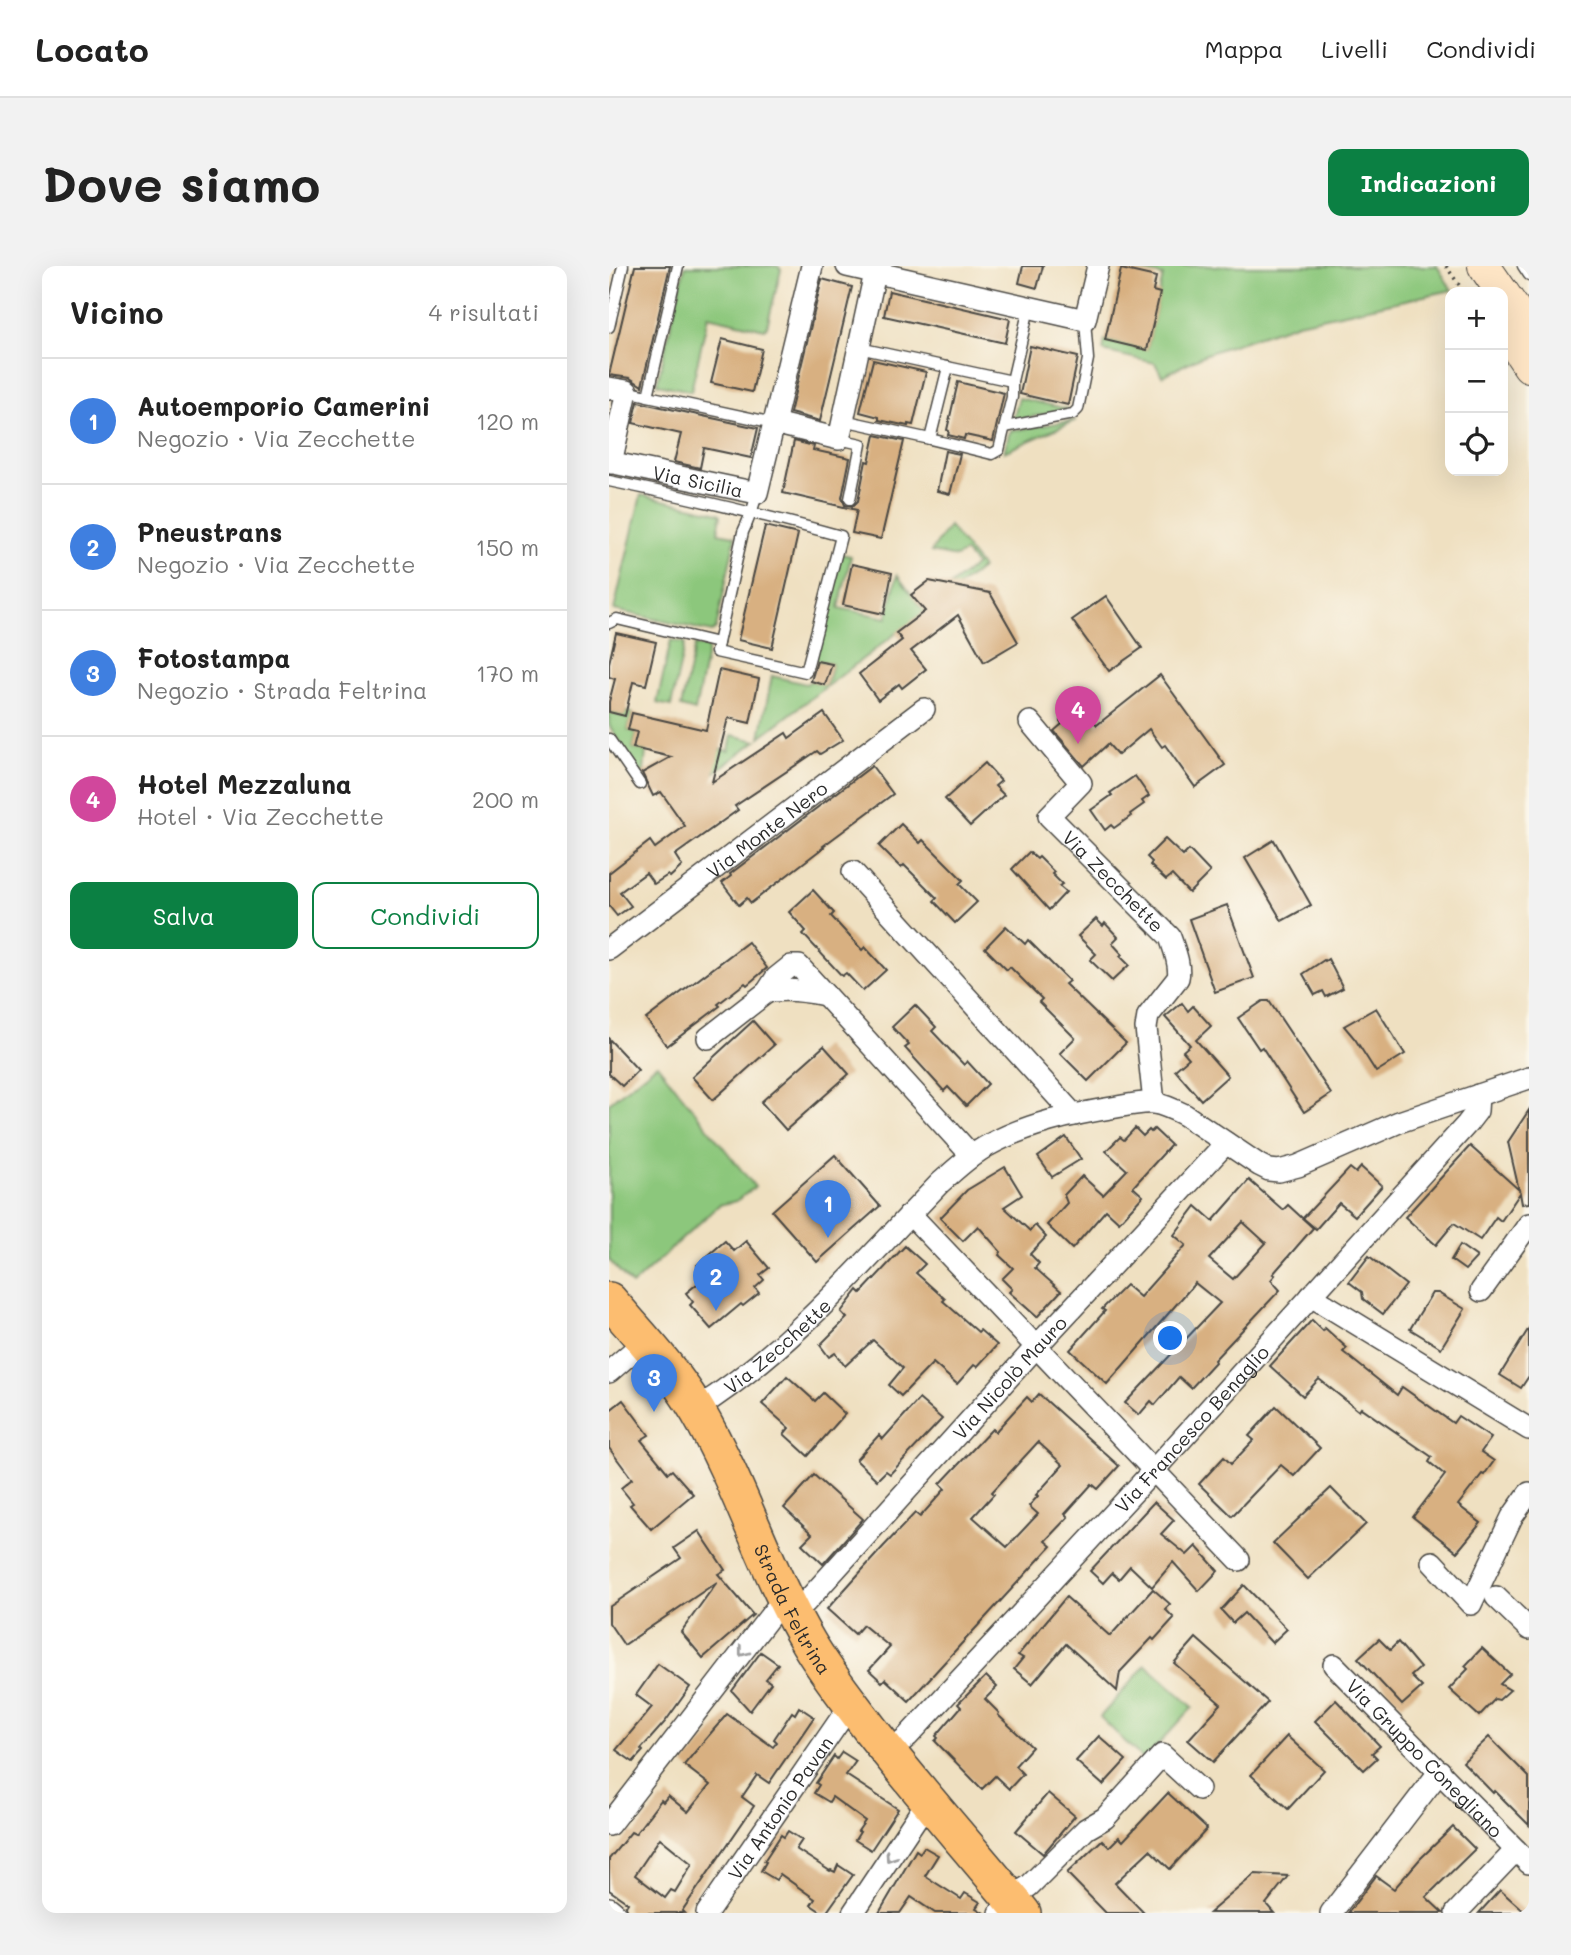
<!DOCTYPE html>
<html lang="it">
<meta charset="utf-8">
<style>
:root{--surface:#fff;--page:#f2f2f2;--text:#222;--muted:#767676;--line:#e0e0e0;--accent:#0b8043}
body{margin:0;font-family:Mali,sans-serif;background:var(--page);color:var(--text)}
.controls{position:absolute;right:21px;top:21px;display:grid;overflow:hidden;border-radius:14px;box-shadow:0 7px 28px #0002}
.controls button{width:63px;height:63px;display:grid;place-items:center;padding:0;border:0;border-bottom:2px solid var(--line);background:var(--surface);color:var(--text);font:35px sans-serif}
.you{position:absolute;left:562px;top:1073px;width:24px;height:24px;margin:-18px;border:5px solid #fff;border-radius:50%;background:#1a73e8;box-shadow:0 0 0 10px #1a73e833}
.badge{display:grid;place-items:center;width:46px;height:46px;border-radius:50%;background:var(--accent);color:#fff;font-size:23px;font-weight:700}
.pin{position:absolute;translate:-50% -58px;filter:drop-shadow(0 2px 4px #0008)}
.pin::after{content:'';position:absolute;top:37px;width:24px;height:21px;background:inherit;clip-path:polygon(0 0,100% 0,50% 100%)}
.list{margin:0;padding:0;list-style:none}
h2{display:flex;justify-content:space-between;align-items:center;height:91px;margin:0;padding:0 28px;font-size:30px}
h2 small{font-size:23px;font-weight:400;color:var(--muted)}
.list li{display:grid;grid-template-columns:46px 1fr auto;gap:21px;align-items:center;box-sizing:border-box;height:126px;padding:0 28px;border-top:2px solid var(--line)}
.list b{display:block;font-size:26px;white-space:nowrap}
.list p{margin:0;font-size:23px;white-space:nowrap;color:var(--muted)}
.list em{font-size:23px;font-style:normal;color:var(--muted)}
.actions{display:flex;gap:14px;padding:21px 28px}
.actions a{flex:1;padding:16px 0;border:2px solid var(--accent);border-radius:14px;text-align:center;font-size:24px;color:var(--accent)}
.actions .main{background:var(--accent);color:#fff}
.icon{flex:none;width:38px;height:38px;fill:none;stroke:currentColor;stroke-width:2;stroke-linecap:round;stroke-linejoin:round}
.map{position:relative;flex:none;width:920px;height:1647px;overflow:hidden;border-radius:14px}
header{display:flex;align-items:center;gap:42px;box-sizing:border-box;height:98px;padding:0 35px;background:var(--surface);border-bottom:2px solid var(--line)}
header strong{font-size:33px}
nav{display:flex;gap:38px;margin-inline-start:auto;font-size:24px}
.intro{display:flex;align-items:center;justify-content:space-between;box-sizing:border-box;height:168px;padding:0 42px}
h1{margin:0;font-size:49px}
.button{padding:18px 32px;border-radius:14px;background:var(--accent);color:#fff;font-size:24px;font-weight:700}
main{display:flex;gap:42px;padding:0 42px}
aside{flex:1;background:var(--surface);border-radius:14px;box-shadow:0 7px 28px #0002}
.map>svg:first-child{display:block}
.green{fill:#8cc77b;stroke:#5c7953;stroke-width:2}
.building{fill:#d8b081;fill-rule:evenodd}
.lines{fill:none;stroke-linecap:round;stroke-linejoin:round}
.service-casing{stroke:#484642;stroke-width:13}
.minor-casing{stroke:#484642;stroke-width:24}
.secondary-casing{stroke:#484642;stroke-width:34}
.primary-casing{stroke:#484642;stroke-width:38}
.path{stroke:#484642;stroke-width:3.5;stroke-dasharray:2 5;stroke-linecap:butt}
.service{stroke:#fff;stroke-width:10}
.minor{stroke:#fff;stroke-width:21}
.secondary{stroke:#fee5c5;stroke-width:32}
.primary{stroke:#fcbd6f;stroke-width:35}
.oneway{stroke:#a0a0a0}
.labels{text-anchor:middle;dominant-baseline:central;stroke-width:7;stroke-linejoin:round;paint-order:stroke}
.street-label{font-size:19px;fill:#2b2b2b;stroke:#fbf7ec}
</style>
<header>
<strong>Locato</strong>
<nav><a>Mappa</a><a>Livelli</a><a>Condividi</a></nav>
</header>
<div class="intro"><h1>Dove siamo</h1><a class="button">Indicazioni</a></div>
<main>
<aside>
<h2>Vicino<small>4 risultati</small></h2>
<ul class="list">
<li><span class="badge" style="background:#3f7fe0">1</span><div><b>Autoemporio Camerini</b><p>Negozio · Via Zecchette</p></div><em>120 m</em></li>
<li><span class="badge" style="background:#3f7fe0">2</span><div><b>Pneustrans</b><p>Negozio · Via Zecchette</p></div><em>150 m</em></li>
<li><span class="badge" style="background:#3f7fe0">3</span><div><b>Fotostampa</b><p>Negozio · Strada Feltrina</p></div><em>170 m</em></li>
<li><span class="badge" style="background:#d1479c">4</span><div><b>Hotel Mezzaluna</b><p>Hotel · Via Zecchette</p></div><em>200 m</em></li>
</ul>
<div class="actions"><a class="main">Salva</a><a>Condividi</a></div>
</aside>
<div class="map">
<svg width="920" height="1647" viewBox="0 0 920 1647">
<rect width="100%" height="100%" fill="#fbf7ec"/>
<filter id="ink" filterUnits="userSpaceOnUse"><feTurbulence type="fractalNoise" baseFrequency=".0143" numOctaves="2"/><feDisplacementMap in="SourceGraphic" scale="14" xChannelSelector="R" yChannelSelector="G"/><feConvolveMatrix kernelMatrix="1 2 1 2 8 2 1 2 1" color-interpolation-filters="sRGB"/></filter>
<filter id="wash" filterUnits="userSpaceOnUse"><feTurbulence type="fractalNoise" baseFrequency=".00686" numOctaves="4" result="noise"/><feDisplacementMap in="SourceGraphic" scale="28" xChannelSelector="R" yChannelSelector="G"/><feGaussianBlur stdDeviation="1.57" result="paint"/><feColorMatrix in="noise" values="0 0 0 0 0 0 0 0 0 0 0 0 0 0 0 0 0 1.4 0 .05"/><feComposite in="paint" operator="in"/></filter>
<g filter="url(#wash)">
<rect width="100%" height="100%" fill="#efe0c1"/>
<g class="green">
<path d="M76 0H167L170 1 172 4 158 60 156 63 99 50 82 125 48 118Z"/>
<path d="M511 0H828L843 24 689 57 597 88 553 110 546 97 494 85 496 74 538 83 554 10Z"/>
<path d="M410 132 458 143V144L406 154 404 153Z"/>
<path d="M467 154 395 186 400 168 402 165Z"/>
<path d="M32 229 110 247 112 249 109 267 125 270 126 272 107 363 103 366 5 344Z"/>
<path d="M340 260 373 302 151 471 163 410 197 418 202 415 216 419 221 410 223 398 206 394 232 288 242 290 230 342 278 352 288 309 313 342 367 299 356 286 347 291 322 286Z"/>
<path d="M62 374 76 377 62 440 48 437Z"/>
<path d="M86 379 99 382 86 445 72 441Z"/>
<path d="M0 446 15 450 17 446 23 447 19 464 28 466 24 482 37 485 35 506 30 509 0 459Z"/>
<path d="M123 469 147 475 85 522 111 483 120 485Z"/>
<path d="M48 798 146 921 127 935 110 939 23 1019 0 994V837Z"/>
<path d="M537 1399 584 1441 535 1494 491 1451Z"/>
</g>
<g id="blocks">
<g class="building">
<path d="M26 0H61L33 120 21 112 0 109Z"/>
<path d="M414 0H434L428 22 410 17Z"/>
<path d="M512 3 547 11 544 25 551 27 538 84 496 74Z"/>
<path d="M213 13 243 21 211 155 181 147Z"/>
<path d="M280 25 401 53 396 77 275 50Z"/>
<path d="M113 73 153 83 143 126 102 117Z"/>
<path d="M421 80 469 91 459 139 411 128Z"/>
<path d="M264 94 317 106 304 159 299 158V160L270 154V151L251 146Z"/>
<path d="M349 116 395 127 384 175 356 169 355 173 339 169 340 165 338 164Z"/>
<path d="M29 136 149 162 142 192 95 182 91 202 65 196 72 168 24 157Z"/>
<path d="M266 169 295 175 272 273 243 267 248 244 174 227 185 175 205 180 204 184 241 192 233 232 236 239 244 240 249 235 257 195 260 196Z"/>
<path d="M336 185 351 188 341 228 328 225Z"/>
<path d="M156 260 189 268 163 382 129 374Z"/>
<path d="M243 298 283 307 275 348 234 339Z"/>
<path d="M320 315 381 327 409 376 375 396 349 349 302 385 317 403 293 422 290 418 269 434 250 408 293 374 287 367 316 345 302 329Z"/>
<path d="M497 330 533 382 500 405 463 354Z"/>
<path d="M7 367 47 376 37 419 24 416 16 450 0 446V436L6 413 0 411V397Z"/>
<path d="M208 395 223 398 216 419 202 415Z"/>
<path d="M110 404 150 413 141 457 119 452 103 516 177 467 180 472 215 447 234 474 211 488 208 485 126 540 129 544 66 589 73 600 61 611 59 609 45 618 37 607 11 626 22 640 8 650 0 640V607L41 575 46 582 76 560 52 526 44 530 33 507 62 491 24 482 28 466 19 464 23 447 97 464Z"/>
<path d="M551 409 616 499 586 521 556 479 553 481 540 463 509 489 499 478 475 500 445 465 453 458 451 455 470 439 488 459Z"/>
<path d="M376 497 392 515 386 520 395 529 361 560 336 533Z"/>
<path d="M263 500 284 528 214 580 215 581 142 637 138 632 130 639 113 617 122 610 121 608Z"/>
<path d="M526 510 540 530 533 535 535 538 521 548 522 550 505 562 502 559 496 564 482 544 503 529 501 527Z"/>
<path d="M292 558 311 577 314 574 354 614 350 618 368 636 346 657 325 635 328 632 295 599 292 602 270 580Z"/>
<path d="M556 573 574 590 580 584 601 606 580 627 563 609 557 614 541 599 543 596 538 591Z"/>
<path d="M665 574 702 639 673 655 636 592Z"/>
<path d="M420 586 428 593 430 591 445 606 443 608 453 618 450 620 457 626 440 644 403 603Z"/>
<path d="M204 624 225 647 222 650 253 684 256 681 277 704 254 725 237 707 233 710 194 668 197 665 180 646Z"/>
<path d="M618 639 645 712 606 726 580 653Z"/>
<path d="M487 653 494 660 496 657 509 671 503 677 513 688 511 690 520 699 503 715 481 694 487 688 469 670Z"/>
<path d="M397 660 416 678 419 674 460 715 456 718 517 777 479 815 451 787 466 772 430 736 433 733 401 701 398 704 376 682Z"/>
<path d="M139 676 158 702 138 719 136 717 109 738 111 740 58 780 37 753Z"/>
<path d="M719 693 734 722 717 731 714 725 706 729 694 708 715 694 716 695Z"/>
<path d="M654 735H660L722 828 695 846 653 781 650 783 629 752Z"/>
<path d="M573 737 579 745 584 740 602 760 587 774 619 810 592 834 566 804 580 792 574 785 581 779 556 751Z"/>
<path d="M306 739 327 761 323 765 355 799 358 795 379 818 357 840 339 821 335 825 296 782 300 779 283 761Z"/>
<path d="M767 742 796 788 767 806 746 773 735 760Z"/>
<path d="M144 755 165 779 104 834 83 811Z"/>
<path d="M0 773 29 804 13 820 0 808Z"/>
<path d="M215 780 240 808 177 864 152 836Z"/>
<path d="M920 844V937L913 938 911 927 892 955 887 951 871 974 845 957 827 979 796 951 861 880 910 924 899 876Z"/>
<path d="M526 862 534 870 540 864 542 866 545 863 562 879 524 921 534 930 510 956 497 944 463 983 438 959 458 937 455 929 473 910 494 929 518 904 497 885 511 871 515 874Z"/>
<path d="M457 871 472 893 443 911 429 891Z"/>
<path d="M226 889 271 940 208 996 163 945Z"/>
<path d="M396 901 413 929 395 941 421 965 426 959 437 971 421 988 430 997 426 1002 452 1025 428 1051 400 1026 403 1023 393 1013 404 1002 390 989 392 986 369 960 354 975 331 952 358 924Z"/>
<path d="M752 901 773 920 746 950 730 937 707 963 694 952 741 902 747 907Z"/>
<path d="M640 914 674 944 679 939 704 962 664 1008 666 1009 662 1014 671 1024 605 1094 606 1096 582 1122 570 1111 546 1139 542 1135 530 1149 516 1137 611 1037 586 1017 498 1118 461 1084 496 1045 493 1043 517 1019 531 1031 577 979 565 969 587 940 604 955ZM634 956 657 977 624 1013 600 993Z"/>
<path d="M116 975 125 985 137 975 160 1002 151 1009 155 1014 146 1022 150 1027 134 1040 132 1038 102 1063 81 1039 84 1036 77 1027 98 1010 88 999Z"/>
<path d="M851 979 868 991 856 1004 842 994Z"/>
<path d="M296 980 316 998 307 1007 336 1033 334 1035 369 1066 371 1064 388 1079 368 1101 365 1099 348 1118 324 1097 292 1130 280 1119 294 1102 264 1074 236 1100 226 1087 220 1091 211 1079 238 1052 232 1046 249 1024 252 1027Z"/>
<path d="M760 990 797 1019 774 1048 754 1033 753 1026 740 1016Z"/>
<path d="M823 1027H829L856 1043 832 1082 801 1063Z"/>
<path d="M703 1054 714 1065 716 1062 738 1082 734 1086 788 1129 793 1121 844 1157 849 1150 882 1172 872 1186 885 1195 875 1209 873 1208 849 1239 872 1257 848 1286 804 1251 836 1209 820 1196 823 1191 752 1142 750 1145 710 1113 694 1130 661 1100Z"/>
<path d="M920 1062V1110L912 1122 891 1109Z"/>
<path d="M178 1110 206 1135 214 1127 236 1148 199 1190 175 1168 180 1162 153 1138Z"/>
<path d="M430 1128 510 1200 489 1223 483 1218 456 1248 459 1251 436 1275 442 1280 300 1435 276 1413 273 1416 260 1404 281 1381 254 1359 246 1368 218 1343 274 1281 306 1247 311 1251 336 1223 331 1218 383 1163 386 1166 418 1131 423 1136ZM429 1176 454 1199 427 1229 429 1230 420 1240 429 1248 398 1281 364 1251 385 1228 383 1226Z"/>
<path d="M310 1133 333 1153 281 1208 277 1205 268 1214 247 1194 270 1169 274 1173Z"/>
<path d="M14 1134 40 1169 32 1174 59 1207 63 1204 84 1228 42 1263 21 1239 24 1237 12 1222 23 1213 0 1182V1145Z"/>
<path d="M667 1140 711 1182 685 1210 672 1199 623 1250 590 1218 615 1191 622 1198 645 1174 640 1170Z"/>
<path d="M205 1209 254 1253 214 1298 193 1278 203 1268 175 1242Z"/>
<path d="M722 1222 757 1258 699 1313 664 1277Z"/>
<path d="M545 1236 565 1254 552 1268 578 1289 587 1280 609 1305 590 1325 564 1296 543 1321 521 1300 510 1313 503 1307 494 1317 481 1305Z"/>
<path d="M90 1265 116 1304 109 1308 144 1349 94 1392 72 1366 108 1316 15 1379 0 1357V1341L72 1292 65 1282Z"/>
<path d="M635 1319 678 1363 663 1377 635 1347 624 1357 612 1344Z"/>
<path d="M544 1323 561 1338 556 1343 565 1352 545 1374 543 1372 511 1406 508 1425 457 1378 423 1418 405 1403 414 1392 409 1389 457 1331 501 1370Z"/>
<path d="M587 1372 659 1436 604 1496 579 1474 612 1438 565 1397Z"/>
<path d="M770 1373 781 1384 789 1376 811 1402 802 1410 813 1421 793 1439 749 1392Z"/>
<path d="M873 1382 901 1408 891 1418 901 1424 890 1434 886 1433 870 1450 840 1423 859 1403 856 1400Z"/>
<path d="M152 1386 169 1398 157 1413 162 1417 141 1445 123 1425Z"/>
<path d="M49 1398 81 1421 56 1456 32 1483 34 1485 24 1496 7 1484 43 1441 27 1429Z"/>
<path d="M377 1410 388 1421 376 1433 390 1447 389 1449 423 1481 406 1500 414 1508 400 1523 386 1510 373 1523 326 1475 329 1472 327 1470 352 1441 349 1438Z"/>
<path d="M727 1434 771 1480 763 1487 768 1492 755 1504 706 1455Z"/>
<path d="M190 1441 205 1451 160 1517 148 1509 133 1531 145 1540 73 1645 75 1647H19L17 1640 19 1637 0 1624V1593L22 1566 26 1568 52 1534 54 1536 59 1530 79 1546 101 1519 75 1499 95 1475 118 1448 164 1481 168 1476 165 1473 183 1446 186 1448ZM51 1572 83 1598 66 1626 62 1624 56 1632 26 1609Z"/>
<path d="M490 1470 517 1494 494 1519 467 1495Z"/>
<path d="M678 1470 715 1504 679 1543 642 1509Z"/>
<path d="M880 1471 920 1511V1559L886 1525 884 1527 854 1496Z"/>
<path d="M233 1486 247 1495 237 1509 289 1543 262 1584 246 1574 251 1566 249 1565 256 1555 223 1531 220 1536 205 1527 210 1519 207 1517 225 1490 228 1493Z"/>
<path d="M439 1527 466 1550 434 1588 407 1565Z"/>
<path d="M559 1527 598 1563 561 1603 541 1584 506 1617 535 1647H497L458 1607 493 1574 500 1581 510 1571 514 1575Z"/>
<path d="M844 1561 866 1583 817 1631 834 1647H739L767 1610 785 1623 811 1593Z"/>
<path d="M179 1565 193 1574 187 1583 221 1605 222 1604 226 1606 229 1599 244 1609 217 1647H214L202 1639 206 1633 171 1608 167 1614 152 1605 157 1596 155 1595 172 1569 175 1571Z"/>
<path d="M315 1581 329 1589 316 1610 352 1633 356 1627 371 1636 367 1642 375 1647H326L302 1631 291 1647H270L307 1584 311 1587Z"/>
<path d="M646 1608 679 1610 657 1638 665 1647H600Z"/>
<path d="M891 1624 917 1647H870Z"/>
</g>
</g>
</g>
<g filter="url(#ink)">
<use href="#blocks" fill-opacity="0" stroke="#484642" stroke-width="2"/>
<g class="lines">
<defs>
<g id="service">
<path d="M914 0 920 9"/>
<path d="M0 61 14 0"/>
<path d="M250 82 403 115 420 42"/>
<path d="M18 125 39 130 69 0"/>
<path d="M39 130 165 157"/>
<path d="M234 154 321 173 339 101"/>
<path d="M396 161 464 148 469 143 479 93 476 54"/>
<path d="M230 173 252 178 241 233"/>
<path d="M321 173 383 188 390 184 403 131V115"/>
<path d="M0 215C78 231 156 249 232 270L197 406 107 386 134 266C140 253 145 241 148 227"/>
<path d="M0 357 8 353 109 377"/>
<path d="M0 473 31 518"/>
</g>
<g id="minor">
<path d="M238 0 476 54 489 0"/>
<path d="M0 122 18 125 2 197"/>
<path d="M165 157 230 173 266 7"/>
<path id="s1" d="M0 196 148 227 203 0"/>
<path id="s2" d="M421 456 472 517 440 550 561 671C565 683 572 699 569 712L539 750 537 762 545 837"/>
<path d="M244 606 465 849"/>
<path id="s3" d="M0 683 315 443"/>
<path d="M158 726C177 722 197 725 216 729"/>
<path d="M99 772 158 726 167 712 182 700H190L363 890"/>
<path d="M301 948 630 1294"/>
<path d="M872 1025 920 958"/>
<path d="M702 1030 920 1163"/>
<path d="M0 1106 36 1075"/>
<path id="s4" d="M87 1143C182 1083 254 997 331 917 346 904 360 890 378 880 417 858 464 848 508 841 519 839 534 836 545 837 556 839 566 844 576 849L650 899 660 904 670 905 689 900 790 856 920 812"/>
<path d="M823 1296 862 1338 903 1251 920 1227"/>
<path d="M887 1331 920 1363"/>
<path id="s5" d="M184 1347 197 1336 427 1081 617 877"/>
<path id="s6" d="M725 1399 907 1584"/>
<path id="s7" d="M280 1486 299 1470 544 1205 858 858 868 845 869 829"/>
<path d="M0 1559 175 1332"/>
<path d="M0 1642 6 1647"/>
<path id="s8" d="M98 1647 242 1438"/>
<path d="M244 1647 318 1536"/>
<path d="M391 1647 401 1632 420 1620 477 1563 496 1552 553 1489 590 1523"/>
<path d="M722 1647 831 1505"/>
<path d="M847 1647 907 1584 920 1597"/>
</g>
<g id="secondary">
<path d="M875 0 893 26"/>
<path d="M894 27 920 65"/>
<path d="M894 61 920 100"/>
</g>
<g id="primary">
<path id="s9" d="M0 1034C31 1070 65 1105 89 1146 132 1220 156 1303 199 1376 217 1407 240 1435 261 1463 310 1526 363 1585 414 1647"/>
</g>
</defs>
<use href="#service" class="service-casing"/>
<use href="#minor" class="minor-casing"/>
<use href="#secondary" class="secondary-casing"/>
<use href="#primary" class="primary-casing"/>
<path class="path" d="M837 0 855 26"/>
<use href="#service" class="service"/>
<use href="#minor" class="minor"/>
<use href="#secondary" class="secondary"/>
<use href="#primary" class="primary"/>
</g>
<defs><path id="oneway-chevron" d="M-2-3.5L2.5 0L-2 3.5" fill="none" stroke-width="1.6" stroke-linecap="round" stroke-linejoin="round" transform="scale(1.75)"/></defs>
<g class="oneway">
<use href="#oneway-chevron" transform="translate(134 1386) rotate(128)"/>
<use href="#oneway-chevron" transform="translate(281 1591) rotate(124)"/>
</g>
</g>
<g class="labels">
<g class="street-label">
<text stroke="none"><textPath href="#s1" startOffset="91">Via Sicilia</textPath></text>
<text stroke="none"><textPath href="#s3" startOffset="198">Via Monte Nero</textPath></text>
<text stroke="none"><textPath href="#s2" startOffset="217">Via Zecchette</textPath></text>
<text stroke="none"><textPath href="#s4" startOffset="103">Via Zecchette</textPath></text>
<text stroke="none"><textPath href="#s5" startOffset="320">Via Nicolò Mauro</textPath></text>
<text stroke="none"><textPath href="#s7" startOffset="443">Via Francesco Benaglio</textPath></text>
<text stroke="none"><textPath href="#s9" startOffset="362">Strada Feltrina</textPath></text>
<text stroke="none"><textPath href="#s6" startOffset="130">Via Gruppo Conegliano</textPath></text>
<text stroke="none"><textPath href="#s8" startOffset="128">Via Antonio Pavan</textPath></text>
</g>
</g>
</svg>
<div class="controls">
<button>+</button>
<button>−</button>
<button><svg class="icon" aria-label="locate" viewBox="0 0 24 24"><circle cx="12" cy="12" r="6"/><path d="M12 2v4M12 18v4M2 12h4M18 12h4"/></svg></button>
</div>
<div class="you"></div>
<div class="pin badge" style="left:219px;top:972px;background:#3f7fe0">1</div>
<div class="pin badge" style="left:107px;top:1045px;background:#3f7fe0">2</div>
<div class="pin badge" style="left:45px;top:1146px;background:#3f7fe0">3</div>
<div class="pin badge" style="left:469px;top:478px;background:#d1479c">4</div>
</div>
</main>
